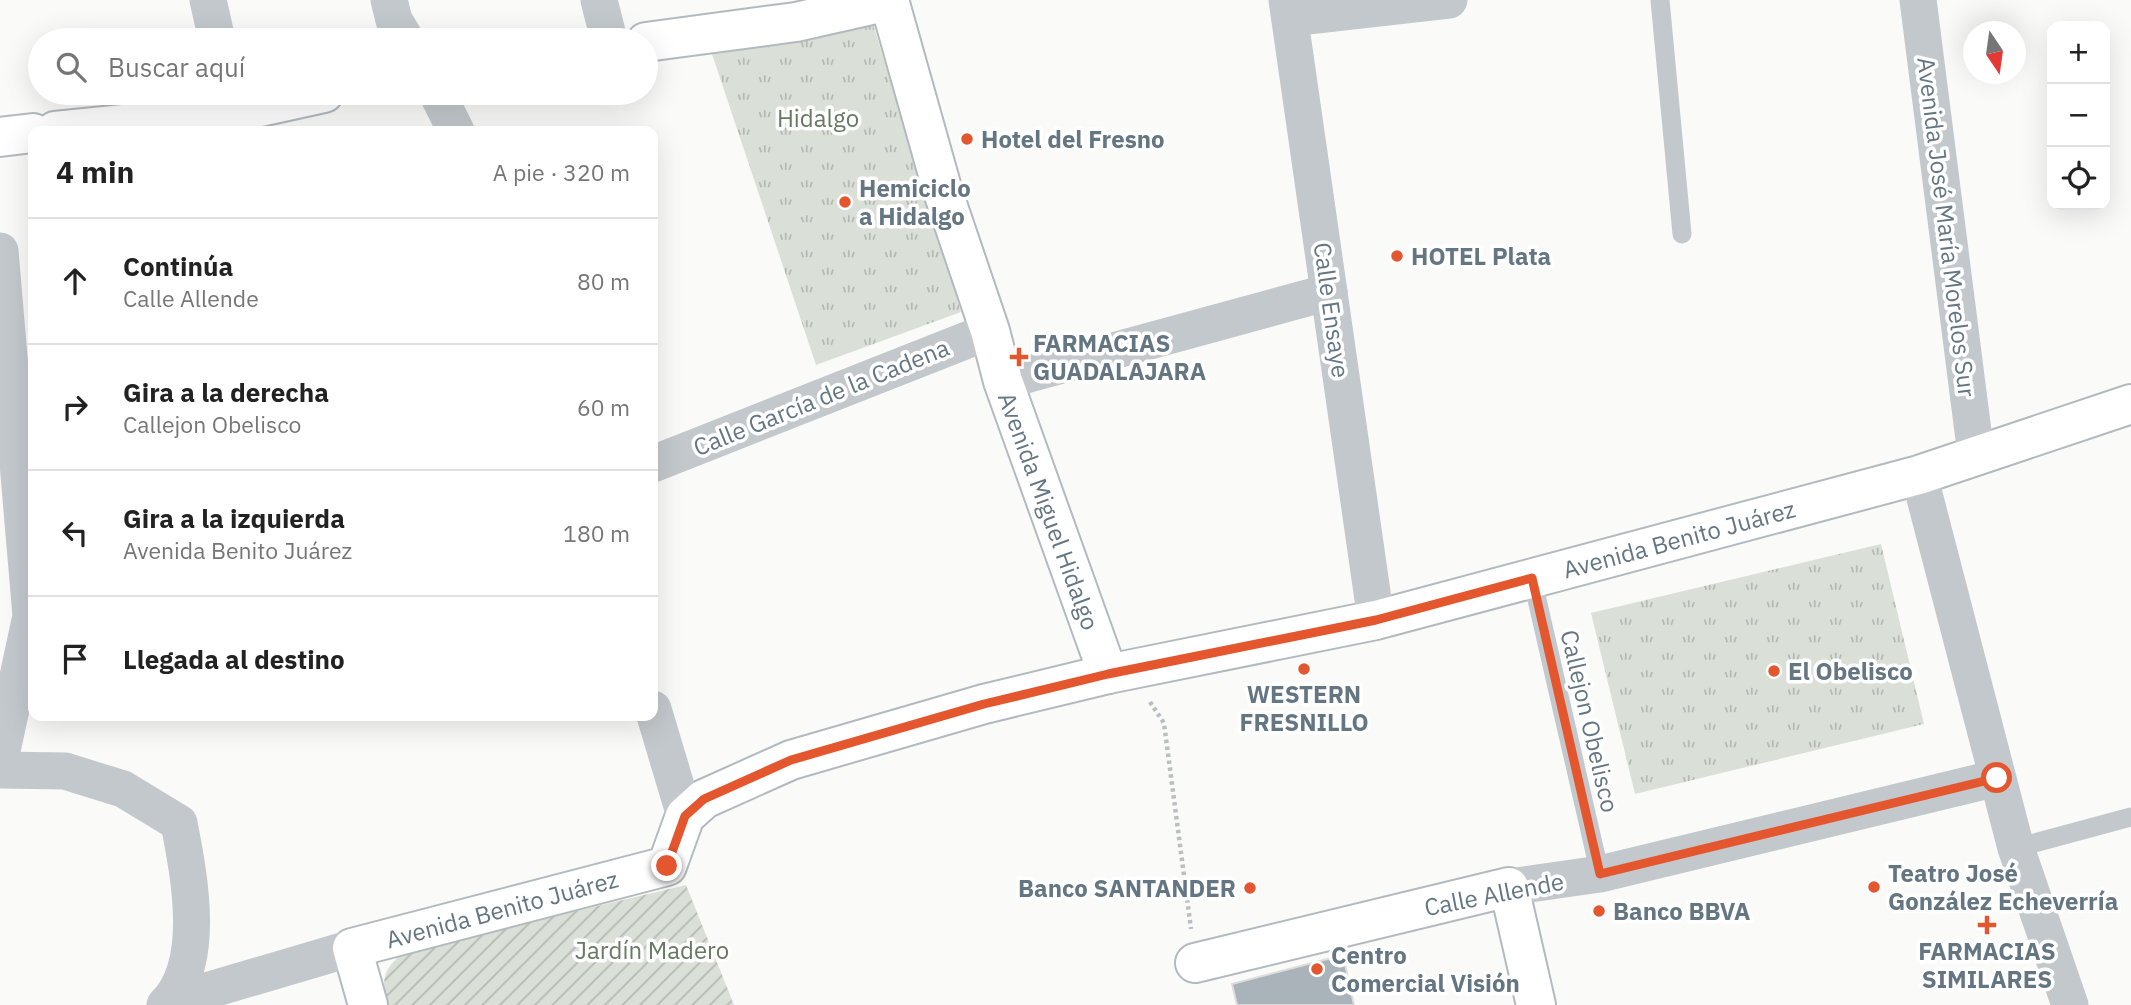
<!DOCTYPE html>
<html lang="es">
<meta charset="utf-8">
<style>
:root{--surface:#fff;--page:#f6f6f6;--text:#222;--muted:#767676;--line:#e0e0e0}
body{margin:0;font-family:"IBM Plex Sans",sans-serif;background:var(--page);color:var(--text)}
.controls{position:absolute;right:21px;top:21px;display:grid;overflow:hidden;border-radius:14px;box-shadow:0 7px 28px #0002}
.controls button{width:63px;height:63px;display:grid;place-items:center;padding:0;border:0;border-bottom:2px solid var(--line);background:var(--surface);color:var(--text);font:35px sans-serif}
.compass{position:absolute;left:1963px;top:21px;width:63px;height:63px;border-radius:50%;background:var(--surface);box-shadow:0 7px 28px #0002;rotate:167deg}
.stop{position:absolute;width:21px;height:21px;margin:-16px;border:5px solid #e4572e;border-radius:50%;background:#fff}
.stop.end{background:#e4572e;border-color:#fff;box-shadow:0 2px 7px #0008}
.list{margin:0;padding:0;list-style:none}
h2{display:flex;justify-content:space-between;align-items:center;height:91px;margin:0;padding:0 28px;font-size:30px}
h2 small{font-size:23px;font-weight:400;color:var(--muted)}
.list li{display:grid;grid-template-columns:46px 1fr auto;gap:21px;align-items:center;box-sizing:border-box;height:126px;padding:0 28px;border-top:2px solid var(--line)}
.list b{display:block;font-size:26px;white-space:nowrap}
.list p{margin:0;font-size:23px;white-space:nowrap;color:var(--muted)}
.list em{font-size:23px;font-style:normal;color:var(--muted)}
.icon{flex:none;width:38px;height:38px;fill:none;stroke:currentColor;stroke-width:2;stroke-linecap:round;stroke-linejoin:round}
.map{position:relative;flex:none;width:2131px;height:1005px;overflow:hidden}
.search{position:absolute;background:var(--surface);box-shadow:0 7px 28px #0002;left:28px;top:28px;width:630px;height:77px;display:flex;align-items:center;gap:18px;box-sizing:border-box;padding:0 24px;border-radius:38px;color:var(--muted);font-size:26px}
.panel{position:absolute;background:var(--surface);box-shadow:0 7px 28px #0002;left:28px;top:126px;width:630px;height:595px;border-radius:14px}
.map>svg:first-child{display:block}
.park{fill:url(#park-tufts)}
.garden{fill:url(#garden-furrows)}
.building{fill:#aab3b9;stroke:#dcdcda;stroke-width:2}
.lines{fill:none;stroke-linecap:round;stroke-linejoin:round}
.secondary-casing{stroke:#b3babf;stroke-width:42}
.path{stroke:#bbbfc2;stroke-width:4.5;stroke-dasharray:3.5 3.5;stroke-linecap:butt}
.lane{stroke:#c3c8cc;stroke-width:19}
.street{stroke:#c3c8cc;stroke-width:37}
.secondary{stroke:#fff;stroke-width:38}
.route{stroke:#e4572e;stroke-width:9}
.poi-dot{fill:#e4572e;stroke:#fff;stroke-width:2.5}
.labels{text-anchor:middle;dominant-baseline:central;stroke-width:7;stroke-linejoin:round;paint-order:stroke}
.park-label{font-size:24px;fill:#687a64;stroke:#fff}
.poi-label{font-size:24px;font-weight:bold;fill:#657683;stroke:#fff;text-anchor:start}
.street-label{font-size:24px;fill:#657683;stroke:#fff}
</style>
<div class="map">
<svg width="2131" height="1005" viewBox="0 0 2131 1005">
<defs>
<pattern id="park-tufts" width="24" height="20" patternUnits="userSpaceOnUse" patternTransform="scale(1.75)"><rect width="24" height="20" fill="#dadfd7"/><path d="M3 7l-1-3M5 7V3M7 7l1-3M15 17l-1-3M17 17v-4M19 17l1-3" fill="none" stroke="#b4b9b4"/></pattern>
<pattern id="garden-furrows" width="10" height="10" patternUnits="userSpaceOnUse" patternTransform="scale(1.75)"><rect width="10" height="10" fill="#dadfd7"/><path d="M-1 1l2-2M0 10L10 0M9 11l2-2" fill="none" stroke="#b4b9b4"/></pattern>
</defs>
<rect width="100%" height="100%" fill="#fafaf8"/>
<g class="park">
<path d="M873 24 961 312 816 365 711 51Z"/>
<path d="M1881 544 1924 724 1635 794 1591 613Z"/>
</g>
<path class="garden" d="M686 885 734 1005H387C381 978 383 971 403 952Z"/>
<path class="building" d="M1343 955 1354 1005H1237L1232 984Z"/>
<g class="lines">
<defs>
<g id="secondary">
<path d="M889 0 943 192 990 331 1003 381 1108 674"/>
<path d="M646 42 796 22 889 1"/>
<path d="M55 131 233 113 324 93"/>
<path d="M0 137 33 133"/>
<path d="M1195 963 1509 887 1536 1005"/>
<path d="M368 1005 352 948 667 866 685 816 704 799 791 760 984 704 1108 674 1376 620 1919 475 2131 404"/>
</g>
</defs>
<use href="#secondary" class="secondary-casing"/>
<path class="path" d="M1150 702 1164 723 1191 929"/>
<g class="lane">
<path d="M1660 0 1682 234"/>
<path d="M1532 578 1600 874"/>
<path d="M2016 848 2131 817"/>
</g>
<g class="street">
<path d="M208 0 217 40"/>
<path d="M389 0 394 20 406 40"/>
<path d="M599 0 609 40"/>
<path d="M1287 0 1376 620"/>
<path d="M1918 0 1976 455"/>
<path d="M1290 18 1449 0"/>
<path d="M437 93 456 131"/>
<path d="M0 251 31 616 0 760"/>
<path d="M1003 381 1329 292"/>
<path d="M653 464 990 331"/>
<path d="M1919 475 2016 848 2070 1005"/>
<path d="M653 709 685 816"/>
<path d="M0 770 65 771 123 789 179 823C189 875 207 964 165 1005"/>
<path d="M1509 887 1600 874 1997 778"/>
<path d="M169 1002 352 948"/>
</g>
<use href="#secondary" class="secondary"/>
</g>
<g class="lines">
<path class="route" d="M667 866 685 816 704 799 791 760 984 704 1108 674 1376 620 1532 578 1600 874 1997 778"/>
</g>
<g class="poi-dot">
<circle cx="967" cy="139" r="7"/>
<circle cx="845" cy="202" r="7"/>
<circle cx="1397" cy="256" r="7"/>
<path d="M1015.5 346.5h7v7h7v7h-7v7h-7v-7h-7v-7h7z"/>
<circle cx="1304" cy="669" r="7"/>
<circle cx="1774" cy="671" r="7"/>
<circle cx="1874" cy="887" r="7"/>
<circle cx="1250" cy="888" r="7"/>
<circle cx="1599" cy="911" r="7"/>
<path d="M1983.5 914.5h7v7h7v7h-7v7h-7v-7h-7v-7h7z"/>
<circle cx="1317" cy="969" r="7"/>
</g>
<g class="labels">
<g class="park-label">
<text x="818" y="118">Hidalgo</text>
<text x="652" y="950">Jardín Madero</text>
</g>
<g class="poi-label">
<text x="981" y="139">Hotel del Fresno</text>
<text x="859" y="188">Hemiciclo<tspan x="859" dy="28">a Hidalgo</tspan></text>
<text x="1411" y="256">HOTEL Plata</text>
<text x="1033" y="343">FARMACIAS<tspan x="1033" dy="28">GUADALAJARA</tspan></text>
<text x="1788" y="671">El Obelisco</text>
<text x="1304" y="694" text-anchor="middle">WESTERN<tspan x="1304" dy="28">FRESNILLO</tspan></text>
<text x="1888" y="873">Teatro José<tspan x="1888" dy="28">González Echeverría</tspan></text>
<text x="1236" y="888" text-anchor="end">Banco SANTANDER</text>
<text x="1613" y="911">Banco BBVA</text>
<text x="1987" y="951" text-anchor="middle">FARMACIAS<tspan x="1987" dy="28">SIMILARES</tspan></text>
<text x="1331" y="955">Centro<tspan x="1331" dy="28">Comercial Visión</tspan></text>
</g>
<g class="street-label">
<text transform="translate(1947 227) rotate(83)">Avenida José María Morelos Sur</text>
<text transform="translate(1332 310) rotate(82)">Calle Ensaye</text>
<text transform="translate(821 397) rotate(-22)">Calle García de la Cadena</text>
<text transform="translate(1049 511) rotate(70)">Avenida Miguel Hidalgo</text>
<text transform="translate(1679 539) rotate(-15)">Avenida Benito Juárez</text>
<text transform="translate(1590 721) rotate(77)">Callejon Obelisco</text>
<text transform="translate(1494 894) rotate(-11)">Calle Allende</text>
<text transform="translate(502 909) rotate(-15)">Avenida Benito Juárez</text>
</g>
</g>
</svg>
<div class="controls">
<button>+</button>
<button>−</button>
<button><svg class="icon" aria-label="locate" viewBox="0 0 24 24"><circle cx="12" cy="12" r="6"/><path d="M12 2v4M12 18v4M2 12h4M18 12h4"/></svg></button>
</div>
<svg class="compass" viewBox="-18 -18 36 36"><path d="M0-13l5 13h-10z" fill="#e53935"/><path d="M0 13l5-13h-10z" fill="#767676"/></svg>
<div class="stop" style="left:1997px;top:778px"></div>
<div class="stop end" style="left:667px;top:866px"></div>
<div class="search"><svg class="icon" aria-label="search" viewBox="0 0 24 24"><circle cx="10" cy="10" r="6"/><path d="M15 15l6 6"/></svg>Buscar aquí</div>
<section class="panel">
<h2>4 min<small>A pie · 320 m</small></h2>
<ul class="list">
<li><svg class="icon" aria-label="ahead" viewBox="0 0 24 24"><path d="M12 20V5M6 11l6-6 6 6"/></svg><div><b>Continúa</b><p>Calle Allende</p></div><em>80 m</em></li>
<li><svg class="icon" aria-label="right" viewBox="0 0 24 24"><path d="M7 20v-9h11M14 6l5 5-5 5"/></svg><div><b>Gira a la derecha</b><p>Callejon Obelisco</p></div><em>60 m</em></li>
<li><svg class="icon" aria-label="left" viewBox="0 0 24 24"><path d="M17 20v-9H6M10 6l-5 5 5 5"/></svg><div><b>Gira a la izquierda</b><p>Avenida Benito Juárez</p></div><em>180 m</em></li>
<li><svg class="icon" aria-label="arrive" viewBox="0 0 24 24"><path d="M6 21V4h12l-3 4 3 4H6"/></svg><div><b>Llegada al destino</b></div></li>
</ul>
</section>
</div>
